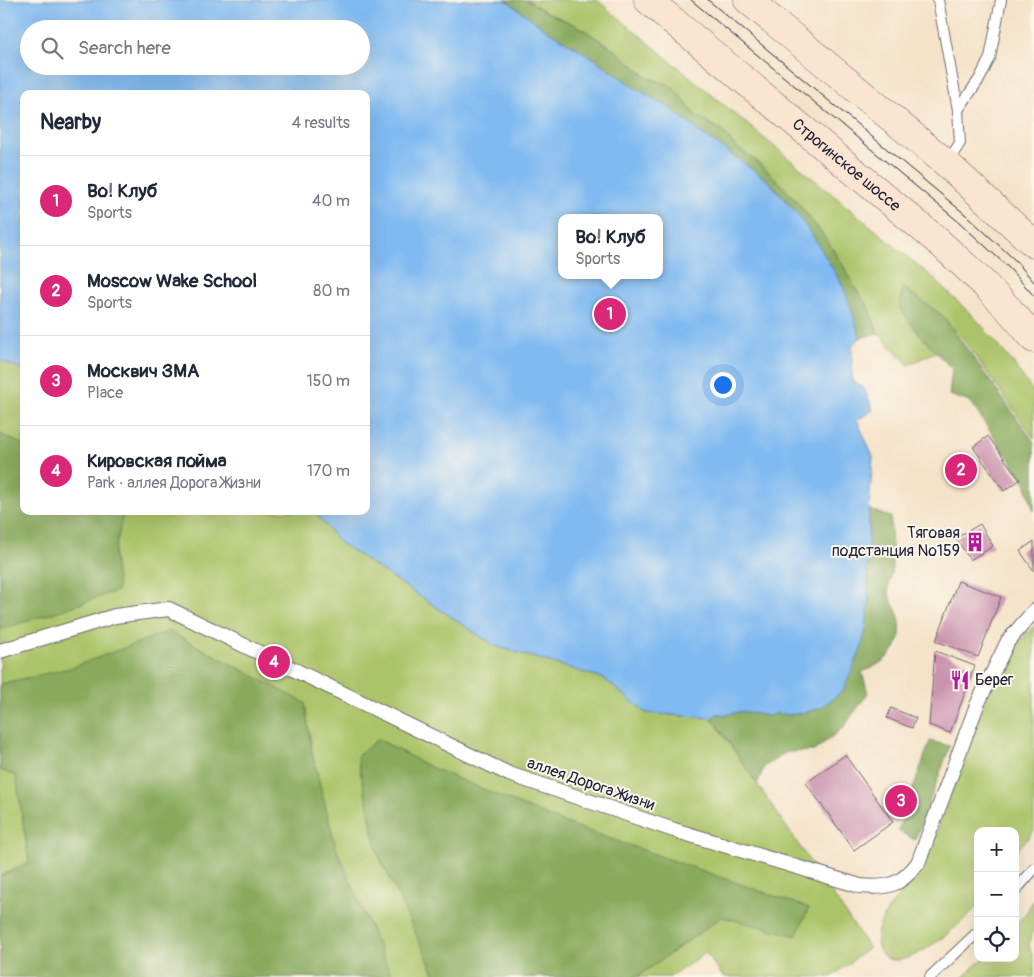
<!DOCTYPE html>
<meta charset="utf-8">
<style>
:root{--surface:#fff;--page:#f6f6f7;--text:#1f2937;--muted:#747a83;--line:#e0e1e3;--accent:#db2777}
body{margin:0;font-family:Pangolin,sans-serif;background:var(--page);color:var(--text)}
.controls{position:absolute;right:15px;bottom:15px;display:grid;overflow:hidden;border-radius:10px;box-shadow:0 5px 20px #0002}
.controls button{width:45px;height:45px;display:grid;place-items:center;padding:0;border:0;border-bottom:1px solid var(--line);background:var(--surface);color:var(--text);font:25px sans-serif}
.you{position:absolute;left:722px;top:384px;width:18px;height:18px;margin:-12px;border:4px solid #fff;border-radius:50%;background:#1a73e8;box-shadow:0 0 0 8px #1a73e833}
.badge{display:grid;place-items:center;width:32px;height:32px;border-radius:50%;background:var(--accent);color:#fff;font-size:16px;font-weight:700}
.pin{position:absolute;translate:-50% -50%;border:2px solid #fff;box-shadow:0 1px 5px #0006}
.popup{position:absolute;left:558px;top:214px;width:105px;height:65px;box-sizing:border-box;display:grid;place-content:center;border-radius:10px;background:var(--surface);filter:drop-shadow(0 1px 4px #0005);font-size:16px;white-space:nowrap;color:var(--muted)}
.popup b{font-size:19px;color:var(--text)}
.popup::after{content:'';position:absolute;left:50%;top:100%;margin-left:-10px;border:10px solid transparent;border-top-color:var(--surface)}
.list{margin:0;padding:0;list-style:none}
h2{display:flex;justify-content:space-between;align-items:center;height:65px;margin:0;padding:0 20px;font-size:21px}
h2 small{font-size:16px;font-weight:400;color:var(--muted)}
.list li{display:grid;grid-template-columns:32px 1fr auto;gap:15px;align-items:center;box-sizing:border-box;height:90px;padding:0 20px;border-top:1px solid var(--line)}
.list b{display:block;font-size:19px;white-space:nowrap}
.list p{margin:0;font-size:16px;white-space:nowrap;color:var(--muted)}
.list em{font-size:16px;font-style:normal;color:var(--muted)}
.icon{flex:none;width:28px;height:28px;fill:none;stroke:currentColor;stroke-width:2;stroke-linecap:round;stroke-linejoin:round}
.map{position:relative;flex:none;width:1034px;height:977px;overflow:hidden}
.search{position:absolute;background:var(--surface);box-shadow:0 5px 20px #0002;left:20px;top:20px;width:350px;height:55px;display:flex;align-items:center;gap:12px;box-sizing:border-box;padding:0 18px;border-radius:28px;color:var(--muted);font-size:19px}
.panel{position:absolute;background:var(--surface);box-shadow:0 5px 20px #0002;left:20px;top:90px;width:350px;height:425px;border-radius:10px}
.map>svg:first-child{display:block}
.green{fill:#acc469;stroke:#677352}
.forest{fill:#89aa5d;stroke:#56664c}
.water{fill:#80baf1;stroke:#516e96;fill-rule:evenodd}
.building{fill:#cb93af}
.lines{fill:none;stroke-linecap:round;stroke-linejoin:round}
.service-casing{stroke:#6c666d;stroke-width:12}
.pedestrian-casing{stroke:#6c666d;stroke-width:16}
.secondary-casing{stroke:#6c666d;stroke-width:29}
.service{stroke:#fff;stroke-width:10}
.pedestrian{stroke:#fff;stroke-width:14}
.secondary{stroke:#fce5d0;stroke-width:28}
.tram{stroke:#22223b;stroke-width:1}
.labels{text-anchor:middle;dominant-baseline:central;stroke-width:4;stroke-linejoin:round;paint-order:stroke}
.street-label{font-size:16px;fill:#22223b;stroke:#fbf7ec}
.poi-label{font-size:16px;fill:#22223b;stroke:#fbf7ec;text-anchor:end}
</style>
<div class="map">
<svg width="1034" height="977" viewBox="0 0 1034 977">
<rect width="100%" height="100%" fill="#fbf7ec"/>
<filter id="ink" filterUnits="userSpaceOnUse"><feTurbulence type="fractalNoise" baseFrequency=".02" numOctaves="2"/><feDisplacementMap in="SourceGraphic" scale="10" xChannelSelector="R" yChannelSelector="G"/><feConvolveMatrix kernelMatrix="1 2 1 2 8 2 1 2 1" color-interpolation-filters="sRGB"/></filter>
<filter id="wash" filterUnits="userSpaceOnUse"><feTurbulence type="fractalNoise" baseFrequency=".0096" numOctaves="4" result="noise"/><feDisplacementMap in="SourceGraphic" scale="20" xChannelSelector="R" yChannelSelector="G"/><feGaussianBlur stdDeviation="1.12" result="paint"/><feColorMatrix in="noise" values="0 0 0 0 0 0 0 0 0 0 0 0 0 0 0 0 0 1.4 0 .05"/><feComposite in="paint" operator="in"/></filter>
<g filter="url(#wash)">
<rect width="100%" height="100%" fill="#f5e3c9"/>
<g class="green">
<path d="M527 0H597L932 277 977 320 1013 363 1034 393V438L960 335 937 351 908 365 878 333 868 306 854 287 844 267 826 239 799 204 772 175 755 160 736 147 721 130 695 115 677 92 668 84 648 78 608 45 578 27 546 12Z"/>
<path d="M0 360 24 370V511H314L339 542 495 646 603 678 646 713 712 718 869 948 831 977H723L706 953 670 977H0Z"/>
<path d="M1034 626V831L1015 853V831H978V905C963 923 903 977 882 955 877 947 876 939 878 930 884 911 900 895 912 880 916 875 921 870 923 865 955 794 970 714 1014 649 1020 640 1027 633 1034 626Z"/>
<path d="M1034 899V930L1031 934 1029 945 1034 961V977H963L984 958H1015V925L1026 913Z"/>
</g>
<g class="forest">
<path d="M506 0H527L546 12 578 26 615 50 648 78 668 84 677 92 695 115 721 130 736 147 755 160 772 175 799 204 826 239 844 267 854 287 868 306 878 333 860 338 851 307 783 196 766 179 701 133 670 108 632 86 595 59 547 30Z"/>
<path d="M902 286 944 317 1034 442V511L1024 480 970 402 949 395 952 369 920 335 900 309Z"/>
<path d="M0 434 24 445V511H120L123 515 114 555 118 590 74 606 0 630Z"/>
<path d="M870 510 891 517C890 533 893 550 892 567 892 575 887 584 889 593 890 602 897 609 899 618 906 646 886 663 862 672L868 693 844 727 814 751 787 752 764 767 757 784 712 718 717 714 725 715 742 711 769 716 778 713 787 715 816 710 849 674 861 649 866 629 869 601 867 572Z"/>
<path d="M169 631 305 703 312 753 336 848 392 977H0V876L29 863 16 776 0 770V684L70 668Z"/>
<path d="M378 739 430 767 557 820 809 908 796 936 722 917 637 977H436L378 854 357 756Z"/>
<path d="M930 741 950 746 915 840 898 831Z"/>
</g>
<path class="water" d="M0 0H506L547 30 595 59 632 86 670 108 701 133 766 179 796 212 818 244 843 286 851 307 860 338 852 345V381L864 388 873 410 857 420 873 457 870 493 867 572 869 601 866 629 861 649 843 691 820 708 806 712 787 715 778 713 769 716 742 711 725 715 717 714 712 718 646 713 603 678 495 646 339 542 314 511H366V94H24V370L0 360ZM29 29H361V66H29ZM561 218H659V275H561Z"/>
<g id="blocks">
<g class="building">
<path d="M988 436 1020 480 1004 491 973 447Z"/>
<path d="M980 524 993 546 970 560 956 538Z"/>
<path d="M1034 541V571L1020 551Z"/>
<path d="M958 581 1001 597 978 657 936 641Z"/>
<path d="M935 651 975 666 950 733 929 725Z"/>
<path d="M891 708 916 718 912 728 887 718Z"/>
<path d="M845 755 893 822 854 850 806 783Z"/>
</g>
</g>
</g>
<g filter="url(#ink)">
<use href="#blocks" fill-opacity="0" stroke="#6c666d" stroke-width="1"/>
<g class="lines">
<defs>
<g id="service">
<path d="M938 0 958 110 960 143 947 163"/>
<path d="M958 110 980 78 990 58 1001 0"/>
<path d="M1015 891 1034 869"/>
<path d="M930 977 978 932"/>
</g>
<path id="pedestrian" d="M0 651 115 616 169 609 509 774 674 830 860 886C888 889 901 885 918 863L977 705 1008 641 1034 611"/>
<g id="secondary">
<path id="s1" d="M648 0 940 243C973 273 1006 303 1034 339"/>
<path d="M748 0 946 163 1034 244"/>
</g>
</defs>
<use href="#service" class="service-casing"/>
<use href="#pedestrian" class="pedestrian-casing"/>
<use href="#secondary" class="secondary-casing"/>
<use href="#service" class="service"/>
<use href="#pedestrian" class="pedestrian"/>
<use href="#secondary" class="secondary"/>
<g class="tram">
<path d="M691 0 959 222 1009 268 1034 296"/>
<path d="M708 0 966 215 1016 261 1034 282"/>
</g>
</g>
</g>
<defs>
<symbol id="building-bare" viewBox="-9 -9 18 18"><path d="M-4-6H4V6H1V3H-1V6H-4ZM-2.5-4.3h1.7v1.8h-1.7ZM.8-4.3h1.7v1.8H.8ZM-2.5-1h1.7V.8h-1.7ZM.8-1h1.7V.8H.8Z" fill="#b5179e" stroke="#fbf7ec" stroke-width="2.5" paint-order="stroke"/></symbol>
<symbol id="restaurant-bare" viewBox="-9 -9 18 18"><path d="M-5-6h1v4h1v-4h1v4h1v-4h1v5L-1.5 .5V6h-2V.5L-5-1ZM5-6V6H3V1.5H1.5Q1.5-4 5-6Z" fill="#b5179e" stroke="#fbf7ec" stroke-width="2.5" paint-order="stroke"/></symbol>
</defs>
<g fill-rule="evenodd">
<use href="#building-bare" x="961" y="528" width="28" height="28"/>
<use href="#restaurant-bare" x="946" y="666" width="28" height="28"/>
</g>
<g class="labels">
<g class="street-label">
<text stroke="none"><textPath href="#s1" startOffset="258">Строгинское шоссе</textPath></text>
<text transform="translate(591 784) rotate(19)">аллея Дорога Жизни</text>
</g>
<g class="poi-label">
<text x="960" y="533">Тяговая<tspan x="960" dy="18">подстанция №159</tspan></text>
<text x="975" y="680" text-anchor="start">Берег</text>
</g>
</g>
</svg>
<div class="controls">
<button>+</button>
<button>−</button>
<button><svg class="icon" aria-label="locate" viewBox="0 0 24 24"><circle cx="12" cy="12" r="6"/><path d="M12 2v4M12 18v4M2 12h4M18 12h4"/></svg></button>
</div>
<div class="you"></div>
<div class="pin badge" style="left:610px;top:314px">1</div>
<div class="popup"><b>Во! Клуб</b>Sports</div>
<div class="pin badge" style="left:961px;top:470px">2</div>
<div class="pin badge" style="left:901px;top:801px">3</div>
<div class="pin badge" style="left:274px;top:662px">4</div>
<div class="search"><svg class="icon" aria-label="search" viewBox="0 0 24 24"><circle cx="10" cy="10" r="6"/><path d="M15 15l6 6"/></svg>Search here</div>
<section class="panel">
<h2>Nearby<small>4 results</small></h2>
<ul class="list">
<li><span class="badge">1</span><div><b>Во! Клуб</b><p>Sports</p></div><em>40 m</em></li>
<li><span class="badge">2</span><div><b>Moscow Wake School</b><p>Sports</p></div><em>80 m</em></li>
<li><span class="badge">3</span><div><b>Москвич ЗМА</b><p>Place</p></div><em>150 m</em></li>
<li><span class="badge">4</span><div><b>Кировская пойма</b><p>Park · аллея Дорога Жизни</p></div><em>170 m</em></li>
</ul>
</section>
</div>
